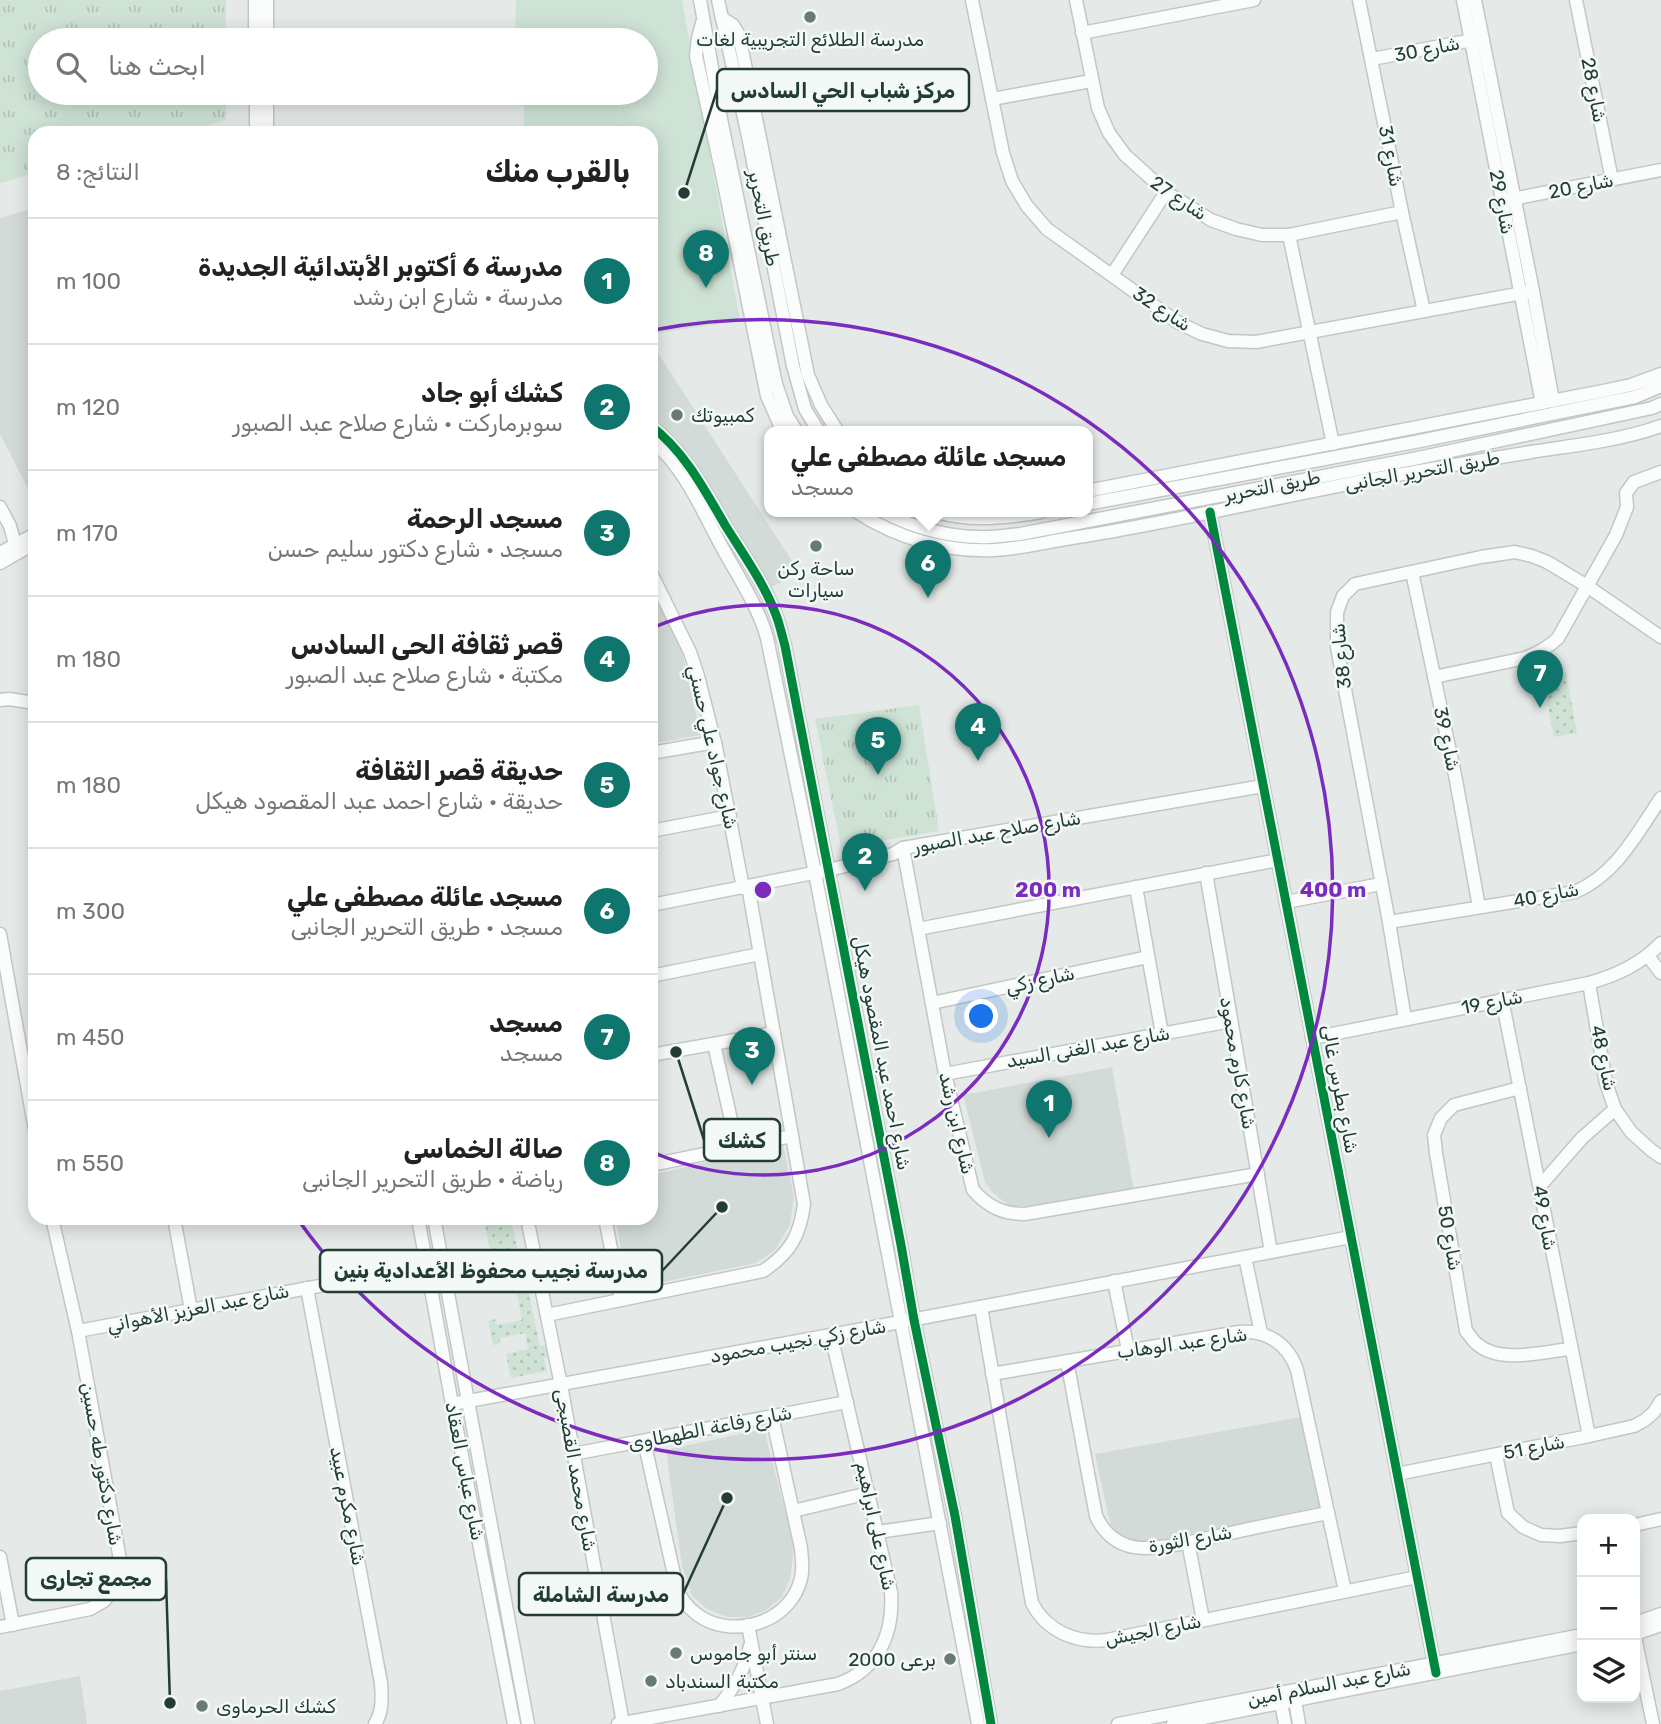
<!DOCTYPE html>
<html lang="ar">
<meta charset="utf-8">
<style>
:root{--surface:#fff;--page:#f2f2f2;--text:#222;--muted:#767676;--line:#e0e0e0;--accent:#0f766e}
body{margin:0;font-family:Rubik,"Noto Naskh Arabic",sans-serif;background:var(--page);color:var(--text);direction:rtl}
.controls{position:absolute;right:21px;bottom:21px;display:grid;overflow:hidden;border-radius:14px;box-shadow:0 4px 18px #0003}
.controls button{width:63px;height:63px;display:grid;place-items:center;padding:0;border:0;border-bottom:2px solid var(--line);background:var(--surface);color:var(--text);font:35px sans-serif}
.you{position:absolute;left:982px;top:1017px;width:24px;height:24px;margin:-18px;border:5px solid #fff;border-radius:50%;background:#1a73e8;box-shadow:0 0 0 10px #1a73e833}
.badge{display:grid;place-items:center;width:46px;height:46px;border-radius:50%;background:var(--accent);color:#fff;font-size:23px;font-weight:700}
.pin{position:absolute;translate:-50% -58px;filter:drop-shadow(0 2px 4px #0008)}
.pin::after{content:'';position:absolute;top:37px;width:24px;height:21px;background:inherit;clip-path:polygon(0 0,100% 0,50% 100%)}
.popup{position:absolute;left:764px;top:426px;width:329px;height:91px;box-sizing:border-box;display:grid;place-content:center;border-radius:14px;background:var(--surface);filter:drop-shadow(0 2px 5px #0005);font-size:23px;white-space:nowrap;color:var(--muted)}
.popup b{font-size:26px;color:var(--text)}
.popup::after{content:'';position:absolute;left:50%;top:100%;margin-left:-14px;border:14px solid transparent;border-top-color:var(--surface)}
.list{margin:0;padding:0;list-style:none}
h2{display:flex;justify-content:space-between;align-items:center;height:91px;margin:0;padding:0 28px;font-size:30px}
h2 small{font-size:23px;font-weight:400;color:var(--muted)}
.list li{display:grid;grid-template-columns:46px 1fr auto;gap:21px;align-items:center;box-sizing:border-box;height:126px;padding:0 28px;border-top:2px solid var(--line)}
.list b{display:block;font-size:26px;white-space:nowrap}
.list p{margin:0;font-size:23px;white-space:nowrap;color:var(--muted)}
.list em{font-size:23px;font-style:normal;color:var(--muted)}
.icon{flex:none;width:38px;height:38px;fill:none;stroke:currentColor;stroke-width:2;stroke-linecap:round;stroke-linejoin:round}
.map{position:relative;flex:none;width:1661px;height:1724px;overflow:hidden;direction:ltr}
.search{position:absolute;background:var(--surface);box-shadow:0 4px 18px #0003;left:28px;top:28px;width:630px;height:77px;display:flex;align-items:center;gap:18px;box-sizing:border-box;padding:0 24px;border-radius:38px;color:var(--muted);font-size:26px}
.panel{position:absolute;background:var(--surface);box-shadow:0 4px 18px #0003;left:28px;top:126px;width:630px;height:1099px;border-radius:21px;direction:rtl}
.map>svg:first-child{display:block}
.built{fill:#d3dbd8}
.grass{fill:#cee3d5}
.park{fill:url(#park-tufts)}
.garden{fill:url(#garden-dots)}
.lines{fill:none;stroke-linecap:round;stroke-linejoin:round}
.minor-casing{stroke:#c2c7c5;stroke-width:15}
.minor{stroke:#fbfcfc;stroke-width:12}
.cycleway-casing{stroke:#f3f9f6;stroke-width:13}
.cycleway{stroke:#00873e;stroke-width:9}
.ring{fill:none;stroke:#7b2cbf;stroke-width:3.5}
.poi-dot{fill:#677a74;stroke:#f3f9f6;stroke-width:2.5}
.labels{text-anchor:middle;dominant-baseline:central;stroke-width:5;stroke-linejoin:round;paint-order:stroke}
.poi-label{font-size:19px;fill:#233d36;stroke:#f3f9f6;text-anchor:start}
.street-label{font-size:19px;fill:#233d36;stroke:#f3f9f6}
.centre{fill:#7b2cbf;stroke:#f3f9f6;stroke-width:3.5}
.ring-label{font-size:21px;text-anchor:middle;font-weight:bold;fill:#7b2cbf;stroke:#f3f9f6;stroke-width:5;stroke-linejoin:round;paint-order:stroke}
.leader{fill:none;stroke:#233d36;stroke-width:2.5}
.callout-dot{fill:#233d36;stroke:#f3f9f6;stroke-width:2.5}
.callout{fill:#f3f9f6;stroke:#233d36;stroke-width:2.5}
.callout-label{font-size:21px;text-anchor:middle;font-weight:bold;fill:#233d36}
</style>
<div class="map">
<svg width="1661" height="1724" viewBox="0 0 1661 1724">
<defs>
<pattern id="park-tufts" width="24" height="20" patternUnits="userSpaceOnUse" patternTransform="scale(1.75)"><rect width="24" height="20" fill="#cee3d5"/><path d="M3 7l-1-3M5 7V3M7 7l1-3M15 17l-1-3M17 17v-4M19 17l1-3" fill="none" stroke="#b1c4b7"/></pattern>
<pattern id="garden-dots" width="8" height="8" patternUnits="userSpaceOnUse" patternTransform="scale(1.75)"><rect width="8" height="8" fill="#cee3d5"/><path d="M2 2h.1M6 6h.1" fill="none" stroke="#b1c4b7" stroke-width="1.8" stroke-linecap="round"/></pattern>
</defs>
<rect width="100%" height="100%" fill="#e5eae8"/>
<g class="built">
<path d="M35 208V502L0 434V218Z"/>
<path d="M651 346 656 350 799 572 770 588 667 432 651 419Z"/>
<path d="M660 607 681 647 701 735 651 744V609Z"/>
<path d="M1112 1067 1134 1191 1033 1206H1010L993 1193 985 1182 963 1095Z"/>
<path d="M783 1145 794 1196 790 1225 775 1250 756 1263 629 1289 615 1218H651V1175Z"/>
<path d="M1301 1417 1320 1508 1142 1544H1126L1112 1532 1095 1454Z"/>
<path d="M764 1429 794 1547 790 1579 782 1597 765 1611 747 1617H727L707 1609 692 1596 682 1566 666 1450Z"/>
<path d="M80 1676 87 1724H0V1691Z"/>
</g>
<path class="grass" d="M516 0H682L740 321 651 334V133H524V98L514 97V93H646V40H515Z"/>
<g class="park">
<path d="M0 0H226V40H40V93H226V120L181 133H35V173L0 183Z"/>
<path d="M919 705 939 831 874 842C865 856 858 855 843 857L815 719Z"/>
</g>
<g class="garden">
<path d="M1566 672 1577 733 1554 737 1542 676Z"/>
<path d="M511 1220 519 1255 492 1261 485 1225Z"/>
<path d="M532 1268 533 1274 525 1276 540 1346 550 1345 552 1356 544 1358 547 1371 511 1378 506 1354 528 1349 525 1333 500 1338V1344L493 1345 488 1321 496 1319 497 1325 522 1320 512 1271Z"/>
</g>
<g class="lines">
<defs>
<g id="minor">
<path d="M255 0V40"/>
<path d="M700 0 722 124 776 384 787 416 797 432"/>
<path d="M718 0 748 136 793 366 805 409 819 432"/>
<path d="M972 0 1003 153 1012 181 1027 206 1047 229 1177 322 1202 334 1228 341 1256 342 1533 291"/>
<path d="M1076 0 1098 108 1109 133 1125 155 1166 192 1211 220 1236 229 1262 235H1289L1402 212"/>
<path d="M1359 0 1402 212 1424 311"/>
<path d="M1463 0 1542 403"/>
<path d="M1475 0 1533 291 1553 401"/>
<path d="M1576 0 1612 180"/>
<path d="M722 18 733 25 739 35 808 375 821 405 838 432"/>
<path d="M702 23 698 38 696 56 722 174 767 396 783 432"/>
<path d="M1082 33 1254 0"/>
<path d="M267 40V0"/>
<path d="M1372 59 1478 39"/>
<path d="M256 93V133"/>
<path d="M992 99 1091 81"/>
<path d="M267 133V93"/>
<path d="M1507 200 1661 170"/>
<path d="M1289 235 1333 444"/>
<path d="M1112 275 1166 192"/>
<path d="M651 426C685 452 704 489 725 525 743 554 764 583 776 615 780 625 782 636 785 646L901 1245 914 1320 955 1516 991 1724"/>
<path d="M651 440C685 467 703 513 723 549 739 578 758 606 767 638L815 873 978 1724"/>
<path d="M1087 491 1603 391 1631 385 1661 374"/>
<path d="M1087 504 1415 442 1635 397 1661 386"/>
<path d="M0 507 10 526 15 544"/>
<path d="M857 512C897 538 945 552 993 550 1019 549 1046 542 1072 538 1170 523 1266 499 1364 481 1419 471 1475 461 1531 452 1575 445 1619 441 1661 426"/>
<path d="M883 512C913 527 946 537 980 537 993 538 1007 535 1020 534L1418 458 1652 408 1661 404"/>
<path d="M937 512C971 522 1007 518 1041 512"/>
<path d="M1210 512 1436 1673"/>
<path d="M0 553 35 534"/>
<path d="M0 563 35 543"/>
<path d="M1412 572 1456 780 1479 907"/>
<path d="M651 573 690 652 698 676 716 747 743 888"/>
<path d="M1434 677 1525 658C1538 653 1548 648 1558 638L1616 535 1627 507 1626 493 1634 482 1661 472"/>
<path d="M0 700 9 699 35 703"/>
<path d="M651 753 715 742"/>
<path d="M651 831 730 816"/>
<path d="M903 848 945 1074 973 1190C988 1207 1003 1214 1025 1214L1258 1174"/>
<path d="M1206 873 1271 1252"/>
<path d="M1136 887 1162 1034"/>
<path d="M1286 902 1381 884"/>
<path d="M651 905 829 870 893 854 903 848 1263 786"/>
<path d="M1389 922 1575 892C1616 875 1637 833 1661 798"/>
<path d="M918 929 1278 860"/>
<path d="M0 934 35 1130"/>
<path d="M1648 956 1661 973"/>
<path d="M651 976 760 954"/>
<path d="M1589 983 1606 1083 1615 1109 1631 1132 1651 1150 1661 1157"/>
<path d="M1502 999 1589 1436"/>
<path d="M932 1003 1148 957"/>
<path d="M1405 1019 1389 922 1337 647V612L1343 596 1355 584 1481 557 1515 552 1532 556 1547 562 1587 586 1661 637"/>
<path d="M1312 1038 1589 983C1617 975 1641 964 1661 943"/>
<path d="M714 1044 737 1147"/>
<path d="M651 1055 774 1033"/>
<path d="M945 1074 1231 1021"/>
<path d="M1520 1088 1454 1105 1441 1118 1434 1135 1436 1153 1466 1331C1470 1335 1473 1341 1477 1344 1500 1364 1542 1352 1570 1349"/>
<path d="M651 1165 792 1136"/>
<path d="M1540 1186 1582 1138 1615 1109"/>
<path d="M174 1218 191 1310"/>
<path d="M418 1218 452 1404 514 1724"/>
<path d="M434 1218 528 1724"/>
<path d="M527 1218 561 1385 623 1723"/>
<path d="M605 1218 621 1300"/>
<path d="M1245 1257 1261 1333"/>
<path d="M1114 1281 1128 1350"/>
<path d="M307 1288 381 1683C382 1698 383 1711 375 1724"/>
<path d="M981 1307 1032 1603C1046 1631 1077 1644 1107 1640L1417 1577"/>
<path d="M547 1315 763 1271C790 1253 800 1236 804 1204L748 886"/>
<path d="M78 1331 432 1265"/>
<path d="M1067 1361 1096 1516C1102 1529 1112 1540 1126 1545 1149 1554 1198 1540 1222 1535 1257 1527 1292 1520 1328 1513"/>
<path d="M992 1374 1239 1332C1266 1330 1288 1343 1297 1370L1345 1591"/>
<path d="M452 1404 831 1335 1351 1237"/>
<path d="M644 1441 678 1592C684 1603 693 1613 704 1619 737 1637 786 1622 799 1585 804 1573 802 1561 801 1548L772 1416"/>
<path d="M573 1454 847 1402"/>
<path d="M1496 1455 1508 1513 1523 1527 1541 1535 1560 1536 1582 1533"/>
<path d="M1397 1474 1589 1436 1634 1426 1645 1420 1654 1412 1661 1401"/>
<path d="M793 1511 869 1493"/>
<path d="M1635 1525 1661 1519"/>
<path d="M878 1532 940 1523"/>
<path d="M1188 1542 1203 1620"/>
<path d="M0 1557 13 1625"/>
<path d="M1635 1623 1661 1614"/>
<path d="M748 1625 767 1724"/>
<path d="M0 1627 90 1609 104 1601 114 1589 121 1574 119 1554 78 1331 52 1218"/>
<path d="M1635 1634 1661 1625"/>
<path d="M1635 1637 1653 1724"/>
<path d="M1295 1700 1299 1724"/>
<path d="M1281 1703 1285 1724"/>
<path d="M719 1706C734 1688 745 1669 750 1646"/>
<path d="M618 1724 838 1684C879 1669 894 1633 891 1592L831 1335"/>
<path d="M1118 1724 1582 1635"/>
<path d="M1173 1724 1582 1644"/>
</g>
</defs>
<use href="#minor" class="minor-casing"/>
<use href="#minor" class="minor"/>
<defs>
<g id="cycleway">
<path d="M651 426C685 452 704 489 725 525 743 554 764 583 776 615 780 625 782 636 785 646L901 1245 914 1320 955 1516 991 1724"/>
<path d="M1210 512 1436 1673"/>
</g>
</defs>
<use href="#cycleway" class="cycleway-casing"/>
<use href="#cycleway" class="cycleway"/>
</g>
<g class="ring">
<path d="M652 628A285 285 0 1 1 652 1152"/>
<path d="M654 330A570 570 0 1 1 299 1221"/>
</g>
<g class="poi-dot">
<circle cx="810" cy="17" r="7"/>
<circle cx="677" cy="415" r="7"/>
<circle cx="816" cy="546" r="7"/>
<circle cx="676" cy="1653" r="7"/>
<circle cx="950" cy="1659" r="7"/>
<circle cx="651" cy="1681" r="7"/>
<circle cx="202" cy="1706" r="7"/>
</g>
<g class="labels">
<g class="poi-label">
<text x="810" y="39" text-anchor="middle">مدرسة الطلائع التجريبية لغات</text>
<text x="691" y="415">كمبيوتك</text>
<text x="816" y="568" text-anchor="middle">ساحة ركن<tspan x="816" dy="22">سيارات</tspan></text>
<text x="690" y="1653">سنتر أبو جاموس</text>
<text x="936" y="1659" text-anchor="end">برعى 2000</text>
<text x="665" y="1681">مكتبة السندباد</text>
<text x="216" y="1706">كشك الحرماوى</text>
</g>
<g class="street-label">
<text transform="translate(1427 49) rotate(-11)">شارع 30</text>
<text transform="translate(1594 90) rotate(79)">شارع 28</text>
<text transform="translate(1391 156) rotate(79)">شارع 31</text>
<text transform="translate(1581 186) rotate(-11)">شارع 20</text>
<text transform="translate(1179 198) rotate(34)">شارع 27</text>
<text transform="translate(1502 202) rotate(79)">شارع 29</text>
<text transform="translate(764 218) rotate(79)">طريق التحرير</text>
<text transform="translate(1162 309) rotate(33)">شارع 32</text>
<text transform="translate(1422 471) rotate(-10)">طريق التحرير الجانبى</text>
<text transform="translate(1272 486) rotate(-11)">طريق التحرير</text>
<text transform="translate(1341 656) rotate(-96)">شارع 38</text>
<text transform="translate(1447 739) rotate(78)">شارع 39</text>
<text transform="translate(713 747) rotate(77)">شارع جواد علي حسني</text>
<text transform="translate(997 832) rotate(-10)">شارع صلاح عبد الصبور</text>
<text transform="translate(1546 895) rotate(-11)">شارع 40</text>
<text transform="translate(1040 980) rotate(-12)">شارع زكي</text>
<text transform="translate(1492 1002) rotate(-11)">شارع 19</text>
<text transform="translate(1088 1047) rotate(-10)">شارع عبد الغنى السيد</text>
<text transform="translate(882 1053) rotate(79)">شارع احمد عبد المقصود هيكل</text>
<text transform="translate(1604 1058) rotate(78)">شارع 48</text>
<text transform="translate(1238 1063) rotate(80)">شارع كارم محمود</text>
<text transform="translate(1340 1089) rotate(79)">شارع بطرس غالى</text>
<text transform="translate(957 1123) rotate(77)">شارع ابن رشد</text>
<text transform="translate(1545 1218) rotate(80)">شارع 49</text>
<text transform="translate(1450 1238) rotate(80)">شارع 50</text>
<text transform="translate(198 1308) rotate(-11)">شارع عبد العزيز الأهواني</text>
<text transform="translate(798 1341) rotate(-10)">شارع زكي نجيب محمود</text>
<text transform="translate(1182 1343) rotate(-8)">شارع عبد الوهاب</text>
<text transform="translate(710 1428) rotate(-11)">شارع رفاعة الطهطاوى</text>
<text transform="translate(1534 1447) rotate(-11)">شارع 51</text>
<text transform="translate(102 1464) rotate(80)">شارع دكتور طه حسين</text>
<text transform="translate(576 1470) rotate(80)">شارع محمد القصبجى</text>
<text transform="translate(465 1471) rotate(79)">شارع عباس العقاد</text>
<text transform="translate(348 1506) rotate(79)">شارع مكرم عبيد</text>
<text transform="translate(876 1526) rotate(78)">شارع على ابراهيم</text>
<text transform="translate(1190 1539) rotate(-10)">شارع الثورة</text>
<text transform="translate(1153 1630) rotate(-11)">شارع الجيش</text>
<text transform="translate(1329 1684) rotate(-11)">شارع عبد السلام أمين</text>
</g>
</g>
<circle cx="763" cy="890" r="10" class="centre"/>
<g class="ring-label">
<text x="1048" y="897">200 m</text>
<text x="1333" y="897">400 m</text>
</g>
<path class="leader" d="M684 193L717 90M676 1052L704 1140M722 1207L662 1271M170 1703L166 1579M727 1498L683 1594"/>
<g class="callout-dot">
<circle cx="684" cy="193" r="7"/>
<circle cx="676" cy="1052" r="7"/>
<circle cx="722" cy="1207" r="7"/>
<circle cx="170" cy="1703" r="7"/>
<circle cx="727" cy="1498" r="7"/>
</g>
<g class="callout">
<rect x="717" y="69" width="252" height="42" rx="7"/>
<rect x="704" y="1119" width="76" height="42" rx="7"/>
<rect x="320" y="1250" width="342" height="42" rx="7"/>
<rect x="26" y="1558" width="140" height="42" rx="7"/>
<rect x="519" y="1573" width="164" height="42" rx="7"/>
</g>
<g class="callout-label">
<text x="843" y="98">مركز شباب الحي السادس</text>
<text x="742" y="1148">كشك</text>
<text x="491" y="1278">مدرسة نجيب محفوظ الأعدادية بنين</text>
<text x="96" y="1586">مجمع تجارى</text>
<text x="601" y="1602">مدرسة الشاملة</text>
</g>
</svg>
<div class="controls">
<button>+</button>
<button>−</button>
<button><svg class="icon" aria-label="layers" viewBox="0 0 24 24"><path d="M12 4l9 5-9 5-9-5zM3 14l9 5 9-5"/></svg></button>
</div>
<div class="you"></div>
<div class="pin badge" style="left:1049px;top:1138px">1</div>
<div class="pin badge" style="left:865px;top:891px">2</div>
<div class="pin badge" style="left:752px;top:1085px">3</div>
<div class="pin badge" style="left:978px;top:761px">4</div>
<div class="pin badge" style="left:878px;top:775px">5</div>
<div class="pin badge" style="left:928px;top:598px">6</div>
<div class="popup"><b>مسجد عائلة مصطفى علي</b>مسجد</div>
<div class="pin badge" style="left:1540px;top:708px">7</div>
<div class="pin badge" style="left:706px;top:288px">8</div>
<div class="search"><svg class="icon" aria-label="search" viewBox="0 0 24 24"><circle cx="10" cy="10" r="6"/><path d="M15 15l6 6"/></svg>ابحث هنا</div>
<section class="panel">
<h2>بالقرب منك<small>النتائج: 8</small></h2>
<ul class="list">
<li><span class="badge">1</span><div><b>مدرسة 6 أكتوبر الأبتدائية الجديدة</b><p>مدرسة · شارع ابن رشد</p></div><em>100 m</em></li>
<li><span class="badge">2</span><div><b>كشك أبو جاد</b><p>سوبرماركت · شارع صلاح عبد الصبور</p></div><em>120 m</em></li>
<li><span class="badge">3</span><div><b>مسجد الرحمة</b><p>مسجد · شارع دكتور سليم حسن</p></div><em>170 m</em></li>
<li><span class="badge">4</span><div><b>قصر ثقافة الحى السادس</b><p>مكتبة · شارع صلاح عبد الصبور</p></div><em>180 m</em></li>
<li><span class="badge">5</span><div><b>حديقة قصر الثقافة</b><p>حديقة · شارع احمد عبد المقصود هيكل</p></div><em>180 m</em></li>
<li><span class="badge">6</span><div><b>مسجد عائلة مصطفى علي</b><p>مسجد · طريق التحرير الجانبى</p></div><em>300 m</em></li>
<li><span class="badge">7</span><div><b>مسجد</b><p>مسجد</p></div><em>450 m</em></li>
<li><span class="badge">8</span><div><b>صالة الخماسى</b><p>رياضة · طريق التحرير الجانبى</p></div><em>550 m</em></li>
</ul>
</section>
</div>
